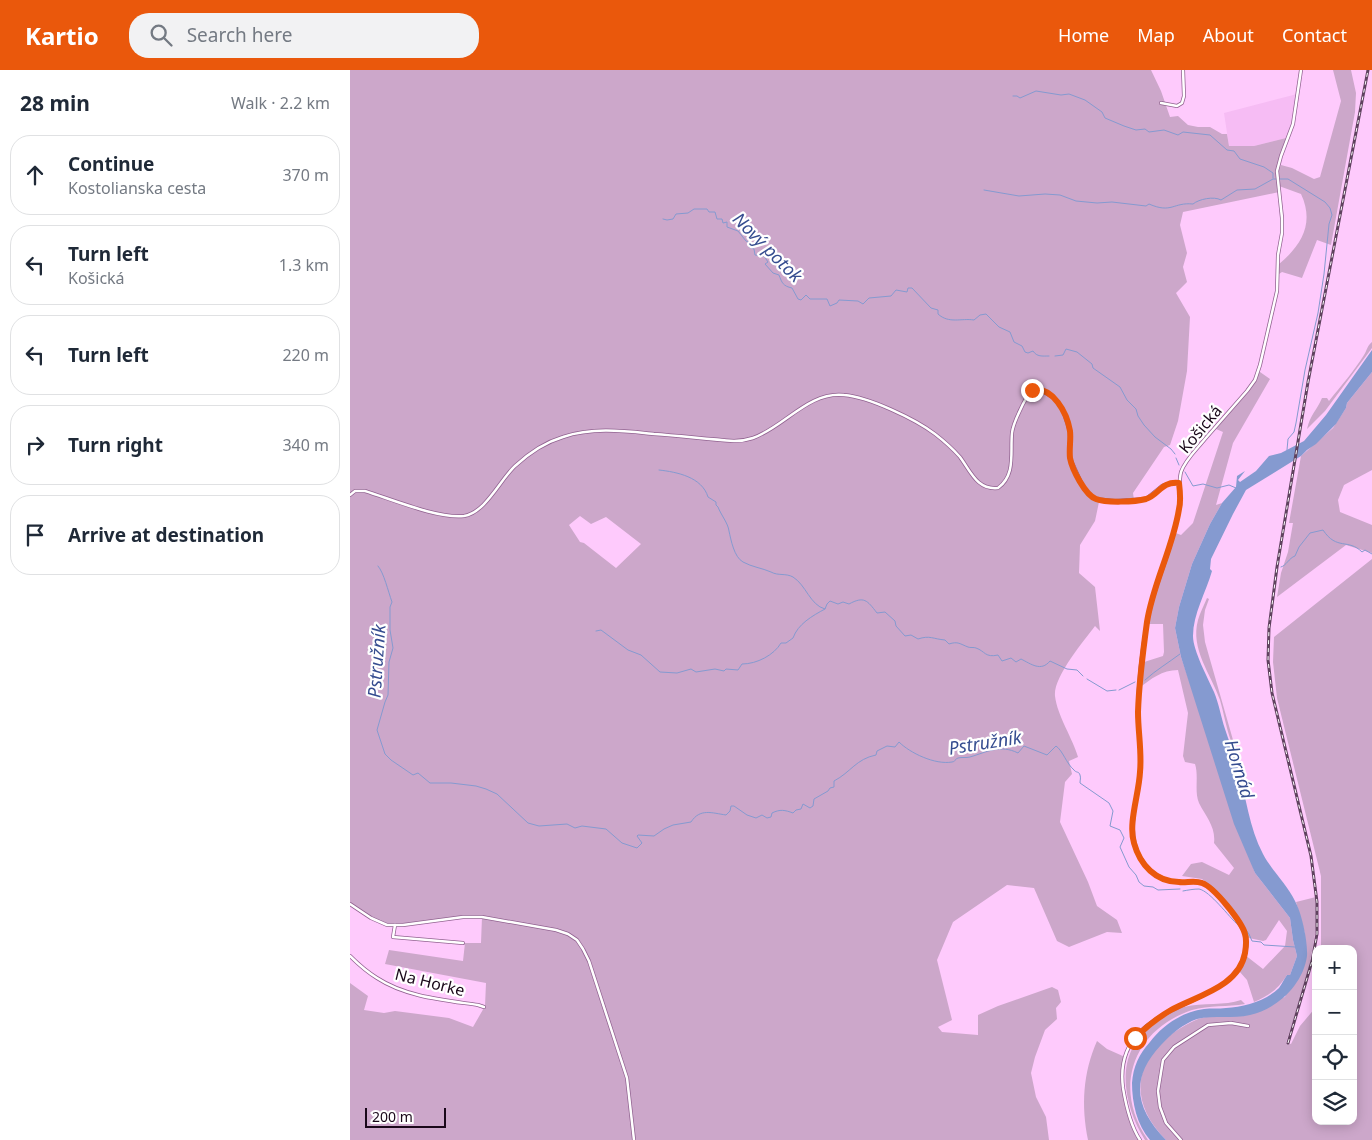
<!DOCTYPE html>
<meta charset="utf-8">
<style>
:root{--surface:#fff;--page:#f2f2f3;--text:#1f2937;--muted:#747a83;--line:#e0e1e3;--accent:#ea580c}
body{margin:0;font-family:"Noto Sans",sans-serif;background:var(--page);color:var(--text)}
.controls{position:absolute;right:15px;bottom:15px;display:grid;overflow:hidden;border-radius:10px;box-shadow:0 2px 12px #0003}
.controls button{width:45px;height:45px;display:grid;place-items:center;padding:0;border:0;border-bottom:1px solid var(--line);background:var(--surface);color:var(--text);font:25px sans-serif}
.scale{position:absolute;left:15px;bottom:12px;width:81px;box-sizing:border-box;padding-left:5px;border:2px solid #1a081a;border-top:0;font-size:14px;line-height:18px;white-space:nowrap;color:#1a081a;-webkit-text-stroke:4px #fff;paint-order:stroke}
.stop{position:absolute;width:15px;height:15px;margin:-11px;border:4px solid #ea580c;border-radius:50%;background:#fff}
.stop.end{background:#ea580c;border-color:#fff;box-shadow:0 1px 5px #0008}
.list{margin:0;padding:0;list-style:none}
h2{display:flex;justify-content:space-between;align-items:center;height:65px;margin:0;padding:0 20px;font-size:21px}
h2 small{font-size:16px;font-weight:400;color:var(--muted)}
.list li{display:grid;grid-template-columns:32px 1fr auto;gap:15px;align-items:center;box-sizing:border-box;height:80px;margin:0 10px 10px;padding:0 10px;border:1px solid var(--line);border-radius:20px}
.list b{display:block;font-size:19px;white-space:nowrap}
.list p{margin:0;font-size:16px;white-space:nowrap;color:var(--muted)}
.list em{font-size:16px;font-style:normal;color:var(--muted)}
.icon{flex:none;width:28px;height:28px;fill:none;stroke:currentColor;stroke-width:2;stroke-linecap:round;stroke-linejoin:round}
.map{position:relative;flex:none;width:1022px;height:1070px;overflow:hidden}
header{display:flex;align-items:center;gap:30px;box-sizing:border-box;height:70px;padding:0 25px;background:var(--accent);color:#fff}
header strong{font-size:24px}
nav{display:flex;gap:28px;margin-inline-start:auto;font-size:18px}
.search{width:350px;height:45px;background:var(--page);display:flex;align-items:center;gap:12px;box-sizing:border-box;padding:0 18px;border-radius:20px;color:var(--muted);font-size:19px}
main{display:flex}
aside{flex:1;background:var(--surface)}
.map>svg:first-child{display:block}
.built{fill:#f6bcf4}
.green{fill:#cca7ca;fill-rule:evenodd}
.water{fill:#859ad0}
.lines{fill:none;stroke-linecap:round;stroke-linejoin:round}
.stream{stroke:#859ad0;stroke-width:1}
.minor-casing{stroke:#916290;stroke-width:4}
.tertiary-casing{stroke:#916290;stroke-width:4}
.minor{stroke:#fff;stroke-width:2.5}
.tertiary{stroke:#fff;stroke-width:2.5}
.rail-casing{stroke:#5f425e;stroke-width:3}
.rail{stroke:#fff;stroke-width:1;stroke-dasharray:4;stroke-linecap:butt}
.route{stroke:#ea580c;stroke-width:6}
.labels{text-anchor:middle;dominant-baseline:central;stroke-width:4.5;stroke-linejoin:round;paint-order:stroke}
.street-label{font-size:16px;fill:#1a081a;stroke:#fff}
.water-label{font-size:18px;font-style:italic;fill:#364d90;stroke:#fff}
</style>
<header>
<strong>Kartio</strong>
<div class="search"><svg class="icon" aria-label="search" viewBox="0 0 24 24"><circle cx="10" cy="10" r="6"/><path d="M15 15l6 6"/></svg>Search here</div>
<nav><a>Home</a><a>Map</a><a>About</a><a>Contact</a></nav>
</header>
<main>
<aside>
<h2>28 min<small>Walk · 2.2 km</small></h2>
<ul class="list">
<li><svg class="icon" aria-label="ahead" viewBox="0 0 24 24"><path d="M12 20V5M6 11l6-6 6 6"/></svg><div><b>Continue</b><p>Kostolianska cesta</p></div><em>370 m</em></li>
<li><svg class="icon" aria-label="left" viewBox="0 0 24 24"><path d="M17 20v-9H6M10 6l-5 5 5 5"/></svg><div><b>Turn left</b><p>Košická</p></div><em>1.3 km</em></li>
<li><svg class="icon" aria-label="left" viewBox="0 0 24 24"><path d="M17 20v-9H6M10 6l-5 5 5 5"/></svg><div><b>Turn left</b></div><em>220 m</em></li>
<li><svg class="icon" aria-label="right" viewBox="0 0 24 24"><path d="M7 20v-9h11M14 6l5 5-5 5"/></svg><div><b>Turn right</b></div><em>340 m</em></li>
<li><svg class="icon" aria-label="arrive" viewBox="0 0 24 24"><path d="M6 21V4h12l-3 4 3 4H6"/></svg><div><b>Arrive at destination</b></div></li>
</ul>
</aside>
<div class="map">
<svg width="1022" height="1070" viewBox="0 0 1022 1070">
<rect width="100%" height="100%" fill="#fecafc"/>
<path class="built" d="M947 24 941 57 936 68 904 76H879L874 43Z"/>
<g class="green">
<path d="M0 0H801L811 21 820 47 828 46 838 55 848 57H860L872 64H877L879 76H904L936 68 927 95V105L931 95 942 98 964 109 970 107 991 31 983 0H1001L1006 23 1005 42 981 175 967 170 952 208 932 202 929 204 928 195C951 176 965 154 951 124L929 116V122L833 142 830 155 837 183 833 197 837 212 826 223 840 247 837 301 828 351 820 375 814 377 783 423 784 430 749 432 745 451 730 475 729 503 745 517 750 561 745 556C734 571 703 607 705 626 707 645 723 669 728 687L719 691 722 704 715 712 710 752 738 812 747 836 767 850 772 863 757 862 719 877 707 871 684 818 657 815 603 852 587 890 602 950 588 957 592 962 628 965V945L648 936 702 917 708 920 711 932 706 938 707 949 695 960 685 987 681 1003 686 1027 696 1047 699 1070H0V913L18 926 14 940 34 943 45 941 99 948 123 957 135 936 136 913 35 894 39 880 113 891 115 873H131L132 847H113L45 855 29 852 0 834ZM230 446 241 454 256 447 291 474 266 498 234 473 230 472 219 455Z"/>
<path d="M1022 272V278L975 341 957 359C960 345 967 340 972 328H977L979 331C991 316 1004 301 1014 285 1017 280 1017 276 1022 272Z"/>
<path d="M910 302 920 309 883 373 866 435 872 433 860 454 842 494 829 537 825 558 831 587 905 803 940 848 943 870 947 886 940 905H937C928 919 919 926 904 932L897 910 889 901 895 885 913 899 935 876 937 861 929 850 916 870 913 871 899 868 893 864 876 835 862 818 852 809 832 806 841 794 852 792 879 805 884 798 864 773C866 757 856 747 849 733 844 722 849 706 845 694L835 692 833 686 838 643 828 600C812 600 801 609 789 618L791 593 813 586 814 582 813 554H796L803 522 823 462 831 465 843 453 873 362 866 359 905 308 906 303Z"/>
<path d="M1022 302V400L994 415 988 430 990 442 1022 455V483L996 475 927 527 931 503 938 482 943 453H939L951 386 983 358 996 338 997 333Z"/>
<path d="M1022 489V1070H816C769 1022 791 974 848 949L935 927 955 864 946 832 966 827V859L958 903 936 973 941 974 950 956 966 937V1051H1003V879H971V806L927 628 923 592 924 567Z"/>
<path d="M857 528 859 529 855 540 853 555 855 572 883 670 881 671C876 657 874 644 870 630 861 604 840 579 848 550 850 543 854 535 857 528Z"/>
<path d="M891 930 895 934C878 937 859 935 842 940 783 960 762 1018 798 1070H795C779 1045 768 1007 782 979 787 968 796 961 805 954 813 948 824 940 834 937 853 932 875 936 891 930Z"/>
<path d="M747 971 757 979 775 987C769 1017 778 1043 790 1070H738C731 1035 733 1003 747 971Z"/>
</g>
<path class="water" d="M1022 280V302L997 333 996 338 986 354 966 374 957 380 951 386 896 420 883 444 861 489 860 499 862 501C856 522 843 544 843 566 843 581 858 608 864 622 869 634 871 647 875 659 879 672 885 684 888 698 896 726 899 758 913 784 922 801 937 814 945 831 952 844 958 872 957 886 953 915 927 939 900 945 883 949 864 945 847 949 833 954 821 964 811 975 779 1009 786 1039 816 1070H800C787 1055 782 1033 782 1013 783 997 789 984 800 972 813 955 832 942 854 939 861 938 869 939 876 938 894 937 916 931 929 918 932 914 934 909 937 905H940L947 886 943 870 940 848 905 803 884 754 831 587 825 558 829 537 842 494 860 454 872 433 886 417 887 406 895 401 888 410 890 412 906 401 919 386 931 383 954 371 976 345Z"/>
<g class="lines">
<g class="stream">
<path d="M663 26H667L670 28 686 21 711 25 719 24 735 30 752 42 755 48 774 56 786 60 795 59 799 62 814 60 828 65 833 62 860 65 877 80 884 81 890 89 914 97 923 103V108"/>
<path d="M634 120 669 126 695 124 710 125 726 131 747 133 762 132 796 136 799 134C822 144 823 132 843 134 849 129 864 126 871 130L887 120 905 119 923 109H938L975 132 980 138 982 145 979 154 974 204 968 243 955 300 946 353 944 362 938 369 937 380"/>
<path d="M313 149 317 150 323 149 326 144 338 143 344 139H357L359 142H365L367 149H372L373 153 377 152V157L388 161 396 171 400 173 399 177 404 179 405 185 414 186 418 192 415 194 423 203 429 205C432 213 433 216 442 218L448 229 451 230 456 225 460 229H477L480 236 487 233 489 230 508 231 513 234 519 228 541 226 546 220 557 222 558 218H562L581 238 588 240V244C599 254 611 248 624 250L630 245 636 244 649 257 660 262 664 272 672 276 675 282 678 283 683 281C687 287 692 286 699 286"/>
<path d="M705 286 713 285 716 279 727 282 742 294 743 298 770 317 777 330 786 339 788 346 794 355 805 367 821 379 825 384"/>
<path d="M826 388 829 395"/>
<path d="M309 400C327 402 352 407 358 427L366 432V435L368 437C371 445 378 453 379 461 381 470 384 487 393 492 402 497 412 498 421 502 428 506 436 503 443 507 456 515 460 535 475 539L477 534 480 531 488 534 493 532 499 534C514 526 517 530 527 543L535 542 545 551 546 556 555 566 561 565 568 569C580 565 583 569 595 570L599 574C608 571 610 574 618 577 620 578 624 577 626 578 635 581 635 588 648 585L652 591 661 588 666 592 671 589C681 594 691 602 700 591L717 599 727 600 733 606"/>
<path d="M835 402 843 416 853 414 867 418 879 415 886 418"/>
<path d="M28 496C34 503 38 521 42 532L40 537V560L43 578 39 592 38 625 35 632 27 660 35 684 41 690 63 705 68 703 80 713H101L126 716 136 719 147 724 178 753 189 756 217 754 225 758 232 756 256 759 272 773 287 778 292 773 287 766 288 765 304 766 314 759 323 755 341 752C350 738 362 743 376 745L380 741 381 736H384L397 745 406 748 412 745 417 748 421 747 422 743C430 739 435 740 443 743L446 740 451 739 453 734 460 738 463 736 464 729 478 721 480 718 484 717V711C501 702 506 689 526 685L527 681 537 676 545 677 549 672C560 683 585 695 602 692 607 691 603 690 608 688 612 687 616 688 620 687 637 682 650 674 668 683L674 676 697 685 706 676C713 681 716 693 724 700 726 703 729 701 730 705 731 708 730 710 730 713L759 733 763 741 760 756 770 760 774 768 770 777 779 797 786 805 789 812 794 816 803 817 808 820 830 819"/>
<path d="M931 497C936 496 939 488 945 486L949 477 960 463 973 460C987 481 998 468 1012 482L1015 480 1022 484"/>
<path d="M246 561 251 560 278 580 291 585 310 602 327 603 341 599 346 602 365 599 374 601 376 599 388 600 392 594C407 594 424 585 431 573H436L443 568C448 554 462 546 475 539"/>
<path d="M737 609 757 621 766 620"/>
<path d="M795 610C806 600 818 593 830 584"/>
<path d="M769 620 785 612"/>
<path d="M833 821C838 820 844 819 849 819 860 821 879 847 888 855"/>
<path d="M893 856 899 864 902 871 911 872 914 875 945 877"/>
</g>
<defs>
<g id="minor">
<path d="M811 33 827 36 832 33 834 26 833 0"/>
<path d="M0 425 5 421H15C41 429 88 449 114 446 135 443 150 410 165 396 178 384 196 372 213 367 243 357 274 361 304 364 331 366 357 369 384 371 390 371 397 370 403 368 434 357 459 321 494 325 519 327 565 349 585 364 594 371 602 378 610 387 621 402 627 420 648 418 666 405 660 383 662 363 663 353 669 343 673 334 678 325 680 321 689 319L704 328 713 340 720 362V388L734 419 745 429 765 431 796 429 812 416 818 414 829 413"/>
<path d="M45 855 43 867 113 873"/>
<path d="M0 886C8 894 17 902 27 908 56 927 94 930 128 935L134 937"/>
<path d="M831 1070 816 1053 810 1037 808 1021 813 990 824 977 858 955 881 953 898 956"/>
</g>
<g id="tertiary">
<path d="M0 834 21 848 37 855H53L113 847H132L206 860 218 864 227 870 233 879 239 891 277 1008 284 1070"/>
<path d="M790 1070C780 1055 776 1036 773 1018 761 925 889 943 896 879 897 873 896 866 894 861 890 850 864 817 853 813 848 811 840 812 835 812 815 813 800 804 790 787 775 760 788 731 790 703 792 683 788 663 788 643 788 612 792 579 798 548 805 511 824 476 829 439 831 427 828 414 831 402 835 390 847 379 855 369 869 353 883 337 897 321L905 310 910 295 927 221 928 185 932 163V148L927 101 931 86 943 54 951 0"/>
</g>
</defs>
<use href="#minor" class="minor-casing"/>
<use href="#tertiary" class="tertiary-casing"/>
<use href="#minor" class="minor"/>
<use href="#tertiary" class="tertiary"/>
<defs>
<path id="rail" d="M938 973 962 891 967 864V832L961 786 922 623 918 590 919 558 927 497 958 312 1018 0"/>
</defs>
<use href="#rail" class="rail-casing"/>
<use href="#rail" class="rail"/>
</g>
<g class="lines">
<path class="route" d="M682 320C703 316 717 343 720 361 721 369 719 379 720 388 722 399 735 425 746 429 756 433 785 432 796 429 809 425 811 411 829 413 830 421 831 431 829 439 823 478 803 513 797 552 793 581 789 612 788 642 788 662 792 682 790 702 789 724 778 753 784 773 790 795 806 812 829 812 836 813 845 810 852 813 864 817 892 852 895 864 897 870 896 877 895 883 889 917 846 926 821 940 807 948 796 957 785 968"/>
</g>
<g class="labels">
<g class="street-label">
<text transform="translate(850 359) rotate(-50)">Košická</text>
<text transform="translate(80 912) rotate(14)">Na Horke</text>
</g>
<g class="water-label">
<text transform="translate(418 177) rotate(45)">Nový potok</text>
<text transform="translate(26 591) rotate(-86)">Pstružník</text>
<text transform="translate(635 672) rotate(-9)">Pstružník</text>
<text transform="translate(890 699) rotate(73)">Hornád</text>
</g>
</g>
</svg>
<div class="controls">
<button>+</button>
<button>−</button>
<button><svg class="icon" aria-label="locate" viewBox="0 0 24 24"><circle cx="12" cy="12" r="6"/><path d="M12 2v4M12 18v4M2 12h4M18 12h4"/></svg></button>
<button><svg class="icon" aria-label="layers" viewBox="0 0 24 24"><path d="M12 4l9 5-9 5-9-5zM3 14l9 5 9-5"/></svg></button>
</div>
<div class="scale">200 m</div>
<div class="stop" style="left:785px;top:968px"></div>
<div class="stop end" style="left:682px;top:320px"></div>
</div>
</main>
